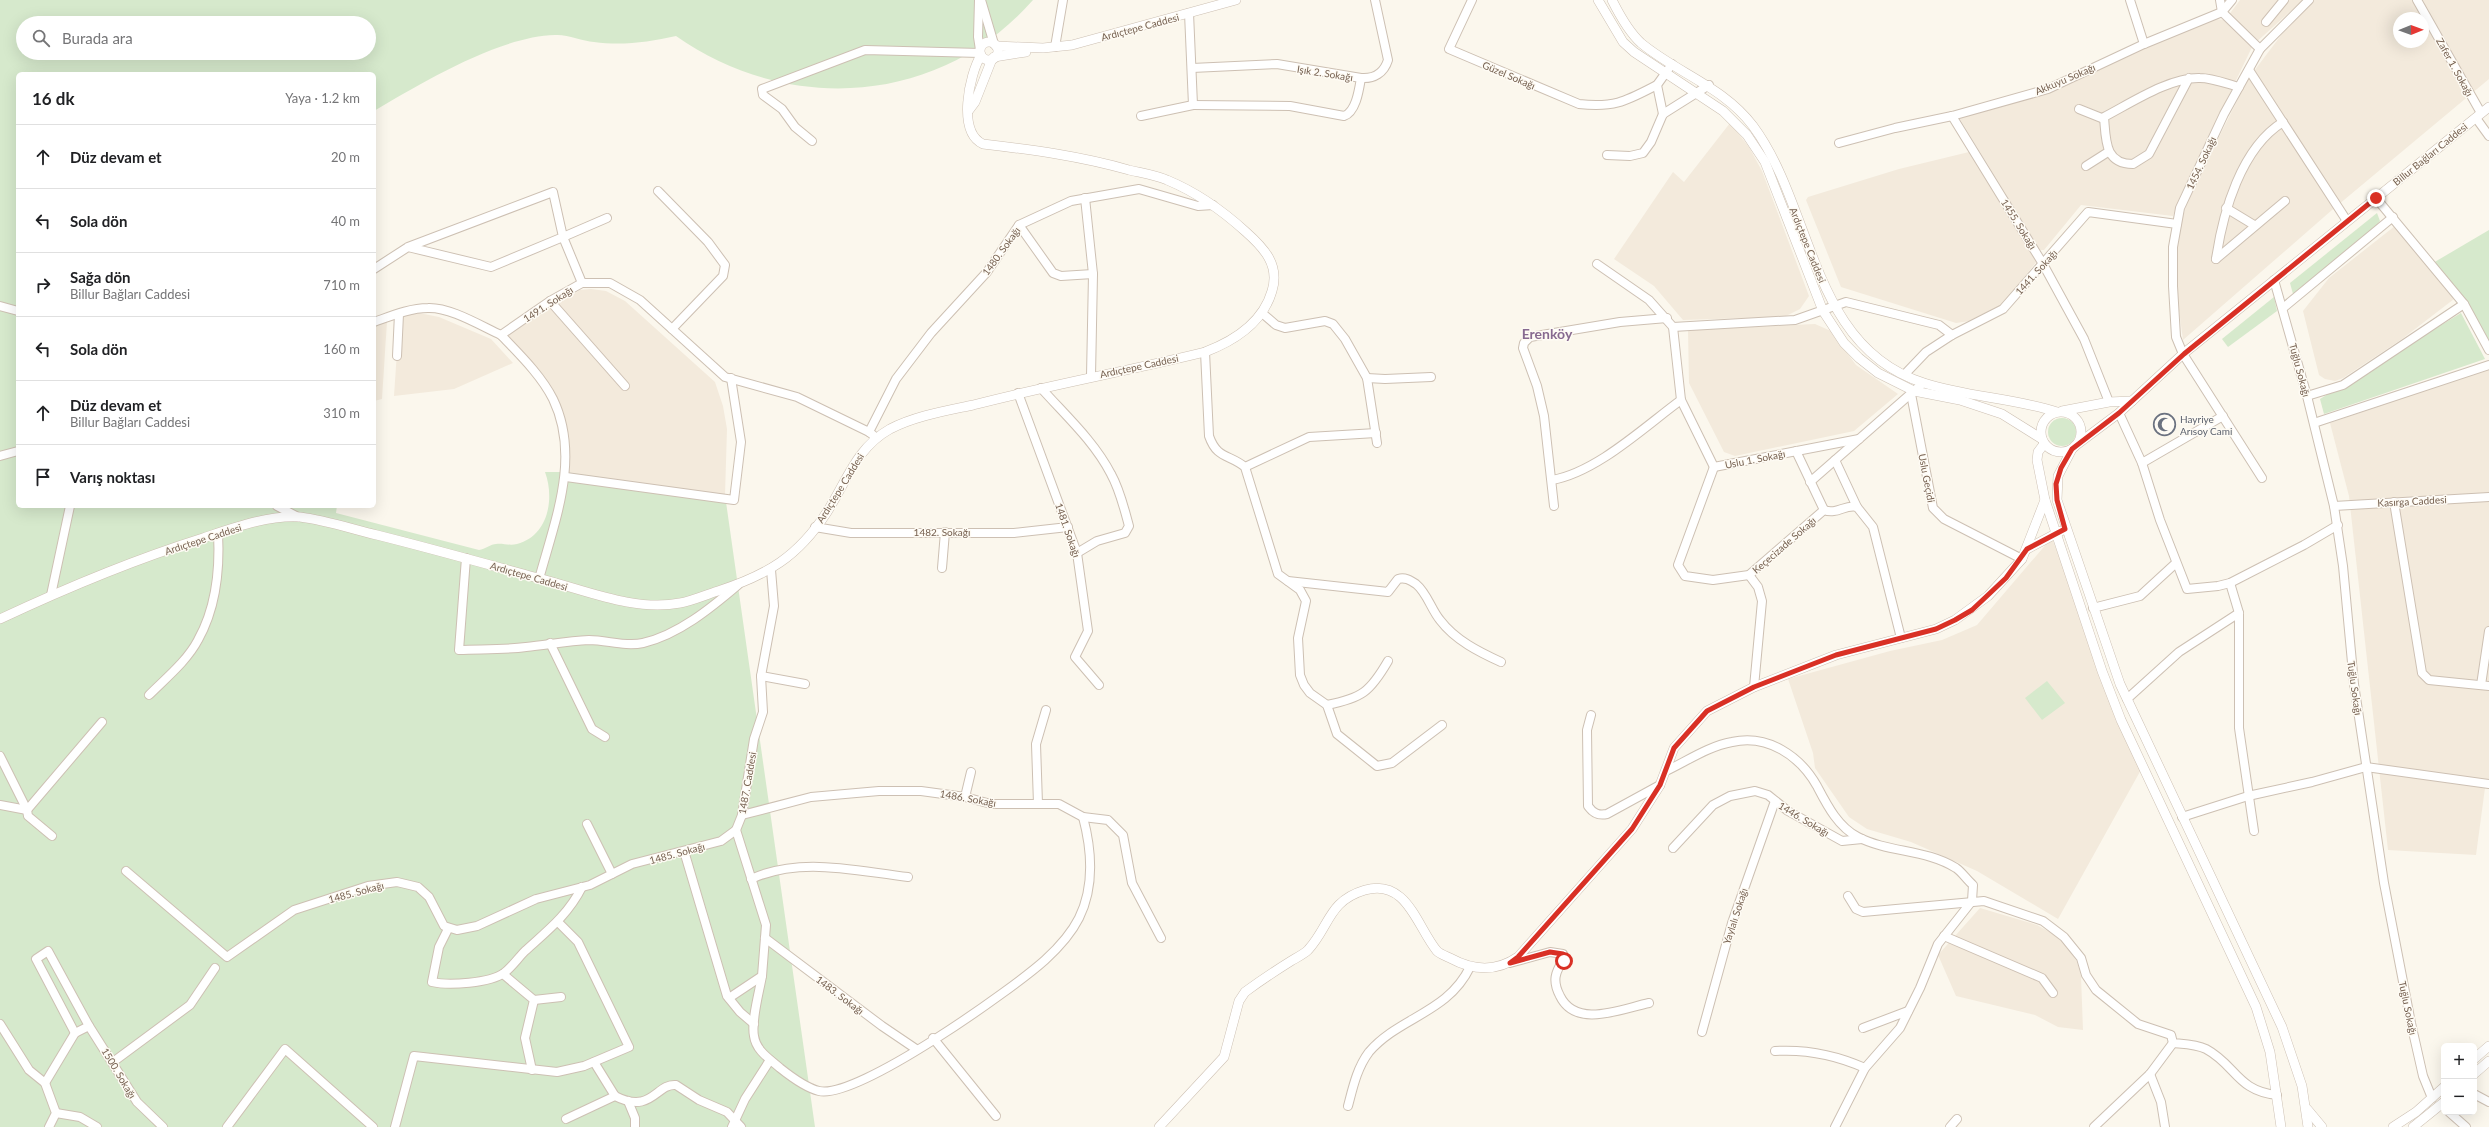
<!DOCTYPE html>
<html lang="tr">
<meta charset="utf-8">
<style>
:root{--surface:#fff;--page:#f2f2f2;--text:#202124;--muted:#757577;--line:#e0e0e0}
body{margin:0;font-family:Lato,sans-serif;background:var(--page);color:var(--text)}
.controls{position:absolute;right:12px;bottom:12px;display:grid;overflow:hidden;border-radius:6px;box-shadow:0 4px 16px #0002}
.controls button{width:36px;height:36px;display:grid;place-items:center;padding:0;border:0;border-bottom:1px solid var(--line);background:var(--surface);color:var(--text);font:20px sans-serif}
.compass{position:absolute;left:2393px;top:12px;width:36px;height:36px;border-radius:50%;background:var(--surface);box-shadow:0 4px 16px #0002;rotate:89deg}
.stop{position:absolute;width:12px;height:12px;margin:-9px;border:3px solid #d93025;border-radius:50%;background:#fff}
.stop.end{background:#d93025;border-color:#fff;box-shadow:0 1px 4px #0008}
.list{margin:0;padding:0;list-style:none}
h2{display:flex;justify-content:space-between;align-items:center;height:52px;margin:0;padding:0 16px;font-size:17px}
h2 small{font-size:13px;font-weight:400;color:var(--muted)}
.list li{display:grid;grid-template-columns:26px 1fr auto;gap:12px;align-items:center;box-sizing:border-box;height:64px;padding:0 16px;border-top:1px solid var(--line)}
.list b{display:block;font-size:15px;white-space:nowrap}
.list p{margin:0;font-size:13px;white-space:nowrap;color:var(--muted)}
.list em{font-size:13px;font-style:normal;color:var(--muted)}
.icon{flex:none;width:22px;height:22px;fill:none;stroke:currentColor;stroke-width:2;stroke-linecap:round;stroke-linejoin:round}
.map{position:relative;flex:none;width:2489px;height:1127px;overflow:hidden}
.search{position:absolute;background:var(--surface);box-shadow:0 4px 16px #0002;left:16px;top:16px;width:360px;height:44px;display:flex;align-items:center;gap:10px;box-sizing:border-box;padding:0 14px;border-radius:22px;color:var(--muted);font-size:15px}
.panel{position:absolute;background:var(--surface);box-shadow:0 4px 16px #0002;left:16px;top:72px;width:360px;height:436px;border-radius:6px}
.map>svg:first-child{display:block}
.residential{fill:#f3eadc;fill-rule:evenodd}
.green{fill:#d6e9cc;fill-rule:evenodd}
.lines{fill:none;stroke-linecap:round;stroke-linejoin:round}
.minor-casing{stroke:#cdc0b3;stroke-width:10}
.tertiary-casing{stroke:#cdc0b3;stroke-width:10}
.minor{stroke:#fff;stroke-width:8}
.tertiary{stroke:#fff;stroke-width:9}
.route{stroke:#d93025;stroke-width:5}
.labels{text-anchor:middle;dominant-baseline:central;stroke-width:3;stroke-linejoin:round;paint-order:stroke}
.street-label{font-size:10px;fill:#766151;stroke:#fefbf4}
.worship-label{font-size:10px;fill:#5b616d;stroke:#fefbf4;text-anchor:start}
.district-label{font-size:14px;font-weight:bold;fill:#876a90;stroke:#fefbf4}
</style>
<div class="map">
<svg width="2489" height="1127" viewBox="0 0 2489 1127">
<rect width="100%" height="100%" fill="#fbf7ed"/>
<g class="residential">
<path d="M2240 0H2303L2253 45 2178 201 2173 216 2081 205 2044 250H2040L1958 116 2091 71 2214 19 2225 20Z"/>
<path d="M2314 0H2489V79L2332 210 2183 340 2178 303V245L2181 224 2188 199 2248 79 2285 30ZM2399 18H2423V42H2399Z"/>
<path d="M1730 123 1749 147 1762 171 1809 296 1800 309 1784 317 1683 320 1654 286 1614 259 1673 172 1684 182Z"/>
<path d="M1969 152 2037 261 2000 308 1970 321 1956 323 1841 287 1806 200 1808 197 1899 169Z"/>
<path d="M2395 226 2454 299 2402 339 2343 378 2335 381 2325 379 2319 375 2303 311 2329 278Z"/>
<path d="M591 289 606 291 625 301 715 382 723 406 727 429 725 495 565 472 558 409 506 336 580 290Z"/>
<path d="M419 313 439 317 491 339 513 363 454 389 394 396 399 322 404 315Z"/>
<path d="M387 321 382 399 374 401V325Z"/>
<path d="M1815 324 1831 331 1856 365 1898 394 1854 431 1735 456 1724 452 1689 383 1688 330Z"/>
<path d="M2489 368V789L2485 788 2476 855 2388 850 2349 496 2330 423Z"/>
<path d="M2053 541 2142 768 2058 919 1977 871 1911 842 1867 829 1849 817 1815 768 1813 753 1788 679 1890 651 1942 640 1977 625 2048 542Z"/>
<path d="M1980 908 2037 925 2055 935 2069 950 2077 962 2081 976 2083 1030 2058 1027 2035 1015 1956 996 1938 955Z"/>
</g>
<g class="green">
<path d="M0 0H1033C940 106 788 115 676 36 649 42 622 46 594 42 582 41 567 34 555 35 500 36 421 83 374 111V74H18V506H337L336 513 479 550C485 549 491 544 496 544 503 543 509 546 517 544 548 536 555 499 545 472H565L725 495 815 1127H0ZM23 23H369V53H23Z"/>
<path d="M2377 213 2380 221 2376 226 2293 294 2290 283Z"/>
<path d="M2489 230V345L2433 263Z"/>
<path d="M2274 297 2277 311 2228 347 2222 339Z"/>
<path d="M2461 313 2485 359 2324 414 2320 399Z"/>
<circle cx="2062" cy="432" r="14"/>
<path d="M2047 681 2065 703 2042 720 2025 698Z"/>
</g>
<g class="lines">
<defs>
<g id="minor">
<path d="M979 0 978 37 980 50"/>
<path d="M981 0 994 44"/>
<path d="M1472 0 1449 49 1579 104C1615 108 1626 101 1657 85"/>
<path d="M2130 0 2144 44"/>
<path d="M2220 0 2222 12 2260 49"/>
<path d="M2417 0 2481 113"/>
<path d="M2266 22 2284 0"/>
<path d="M1055 47 1063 0"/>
<path d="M1192 68 1277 64 1361 78C1374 79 1384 73 1388 60L1375 0"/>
<path d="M2249 70 2347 221"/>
<path d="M2189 78 2149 154 2133 164C2104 164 2106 139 2104 117 2131 103 2170 77 2200 78 2213 78 2227 84 2239 87"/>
<path d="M1193 105 1290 106 1344 116C1356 112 1359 90 1361 78"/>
<path d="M2079 109 2104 119"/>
<path d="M1663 114 1657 85 1672 64"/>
<path d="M1141 116 1193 105 1189 13"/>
<path d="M1952 116 2043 264 2084 339 2109 402"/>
<path d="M2476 118 2489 136"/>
<path d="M812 141 795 127 782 109 763 95 762 89 865 50 980 53"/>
<path d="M1839 143 1895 128 1952 116 2048 89 2144 44 2222 12 2232 0"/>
<path d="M1607 155 1630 156 1643 153 1651 142 1663 114 1709 85"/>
<path d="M2086 166 2108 152"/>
<path d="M658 191 708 242 725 265 723 276 672 329"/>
<path d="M1085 198 1093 274 1091 376"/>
<path d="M2376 198 2464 304 2489 350"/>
<path d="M2226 208 2254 225"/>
<path d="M1019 225 1053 273 1061 276 1093 274"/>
<path d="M2216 259C2223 212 2241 148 2283 122"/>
<path d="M2216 259 2285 201"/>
<path d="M1597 264 1649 300 1673 327 1681 400 1714 467"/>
<path d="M374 269 408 247 553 192 563 237 491 267 408 247"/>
<path d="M2274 280 2307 396 2334 506 2343 566 2354 684 2384 883 2411 1023 2423 1076 2432 1098"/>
<path d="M582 283 563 237 607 218"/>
<path d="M550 301 625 386"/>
<path d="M0 306 18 311"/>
<path d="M2283 308 2393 217"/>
<path d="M1262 313 1276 325 1285 328 1325 321 1333 324 1345 339 1367 378 1377 443"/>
<path d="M374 322C391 316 410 308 428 308 450 307 481 326 501 335"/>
<path d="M1673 327 1795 320 1846 302 1939 325 1952 335"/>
<path d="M1205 352 1209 436C1217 459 1229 454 1245 467L1278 574 1300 590 1306 601 1298 638 1300 675 1304 685 1310 693 1327 705 1337 734 1377 766 1392 763 1442 725"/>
<path d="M397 356 399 314"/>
<path d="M1905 374 1926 352 1952 335 2003 309 2088 212 2177 224"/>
<path d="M1367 378 1385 379 1431 377"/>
<path d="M1041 388C1065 415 1094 441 1111 474 1120 490 1124 508 1129 526L1125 533 1097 541 1077 553"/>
<path d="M1018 393 1077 553 1088 631 1075 657 1099 685"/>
<path d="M1911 394 1933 508 1944 519 2022 559"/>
<path d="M2307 396 2343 385 2464 304"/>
<path d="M2119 413 2142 463 2160 520 2187 589 2218 586 2230 583 2304 545 2338 525"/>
<path d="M2314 423 2489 365"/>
<path d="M873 435 869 432 896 379 931 333 987 272 1019 225 1071 201 1139 189 1198 206 1213 205"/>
<path d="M0 456 18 451"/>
<path d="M1835 460 1857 507"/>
<path d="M2142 463 2223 416"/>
<path d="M1245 467 1309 437 1376 433"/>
<path d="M1714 467 1678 565 1685 576 1713 580 1749 575 1824 510 1796 451"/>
<path d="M1714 467 1859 439"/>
<path d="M566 477 734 500 741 442 731 378"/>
<path d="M2262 478 2183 354 2176 337 2173 286V247L2180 208 2224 114 2260 49 2309 0"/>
<path d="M1552 480C1597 472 1644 427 1681 400"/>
<path d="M1810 482 1923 383"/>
<path d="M2394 502 2422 673 2429 680 2489 686"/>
<path d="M277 506 298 517"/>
<path d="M1554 506 1544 416 1537 386 1523 348 1524 343 1530 337 1620 322 1667 318"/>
<path d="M2334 506 2489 497"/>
<path d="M1824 510C1837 515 1845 504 1857 507L1873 527 1901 638"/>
<path d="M815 527 851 533H1014L1068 527"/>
<path d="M466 558 459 650C481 649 504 650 526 647 547 645 567 641 589 640 607 640 625 647 643 643 678 635 711 608 738 585"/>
<path d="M942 568 945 532"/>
<path d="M1749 575 1758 587 1762 601 1754 687"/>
<path d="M539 579C555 520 581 457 553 399 541 375 519 354 501 335L550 301 582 283H610L640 300 725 377 797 397 869 432"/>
<path d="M1288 581 1388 592 1398 579C1405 577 1410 580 1416 584 1427 593 1431 609 1440 620 1455 640 1479 652 1501 662"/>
<path d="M2230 583 2239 613V728L2254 831"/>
<path d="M51 595 70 506"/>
<path d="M2093 608 2140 596 2176 563"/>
<path d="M550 643 592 729 605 737"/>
<path d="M761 676 805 684"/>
<path d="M2481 685 2489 631"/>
<path d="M149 695C166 678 187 661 198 640 216 608 220 569 218 533"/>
<path d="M2127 699 2179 652 2239 613"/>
<path d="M1327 705C1362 698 1370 692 1388 661"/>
<path d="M1591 715 1587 730 1588 806C1593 813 1598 816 1607 814L1660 785"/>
<path d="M0 756 27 810 28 816 52 836"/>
<path d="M1666 771C1687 761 1709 746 1732 742 1768 734 1800 756 1817 786 1827 805 1838 827 1858 837 1889 853 1926 849 1956 868 1962 872 1967 880 1973 885L1972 901 1938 944 1920 988 1900 1028 1865 1068 1835 1127"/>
<path d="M965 797 971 772"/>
<path d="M1038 804 1036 744 1046 710"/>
<path d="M0 805 27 810 102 722"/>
<path d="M742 815 811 797 879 791H921L965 797 991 804H1059L1083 817 1108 820 1123 835 1132 883 1161 938"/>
<path d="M2182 817 2248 796 2312 782 2366 767 2489 784"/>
<path d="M587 824 612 874"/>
<path d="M1673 848 1713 805 1730 796 1755 791 1768 795 1788 811 1842 841 1862 839"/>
<path d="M684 851 727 996 740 1012 754 1024"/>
<path d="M126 871 227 957 294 910 368 886 397 882 418 887 429 897 444 926 457 930 477 926 536 899 590 885 632 864 721 841 736 830"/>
<path d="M751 879C801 856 855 871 908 877"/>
<path d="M1848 896 1856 909 1863 912 1984 901 2043 921 2064 937 2081 958 2086 975 2096 990 2138 1024 2171 1035 2173 1043C2184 1044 2196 1044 2206 1049 2236 1065 2237 1091 2277 1095"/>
<path d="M448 929 439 947 432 982C449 986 490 983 504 973 512 967 518 958 525 951 547 931 568 915 582 887"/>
<path d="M1944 936 2042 978 2053 993"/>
<path d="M765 938 882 1026 916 1049"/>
<path d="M1510 963 1550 952 1563 954 1564 959C1555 972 1552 981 1560 996 1576 1029 1621 1009 1649 1003"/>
<path d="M503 974 534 1000 525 1038 532 1070"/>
<path d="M762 976C759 993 751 1021 754 1036 756 1051 770 1059 780 1068 790 1076 807 1088 819 1091 857 1100 1014 988 1045 960 1057 949 1072 932 1079 918 1095 886 1092 851 1083 817"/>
<path d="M729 998 762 976 766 925 736 830 742 815 754 739 763 712 761 676 774 606 771 570"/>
<path d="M534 1000 561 997"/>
<path d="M0 1024 29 1070 45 1083 56 1113 49 1127"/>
<path d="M1863 1028 1908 1011"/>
<path d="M1702 1032 1732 923 1775 801"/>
<path d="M75 1033 36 959 48 951 89 1026"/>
<path d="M75 1033 89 1026 137 1102 163 1127"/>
<path d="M933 1038 996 1116"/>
<path d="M1775 1051C1807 1049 1836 1055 1865 1068"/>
<path d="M113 1062 190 1005 215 968"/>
<path d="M594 1062 615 1096C652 1115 656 1083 676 1085L699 1100 727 1112 741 1127"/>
<path d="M2150 1074 2161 1102 2165 1127"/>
<path d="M45 1083 75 1033"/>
<path d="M2474 1094 2489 1102"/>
<path d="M628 1101 635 1118V1127"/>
<path d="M1348 1106C1353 1087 1357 1068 1369 1052 1399 1017 1448 1013 1470 967"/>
<path d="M2449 1112 2466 1127"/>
<path d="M56 1113 80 1117 97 1127"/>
<path d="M566 1119 615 1096"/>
<path d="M227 1127 285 1049 373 1127"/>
<path d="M395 1127 414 1056 557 1072 584 1066 629 1047 578 942 558 922"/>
<path d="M732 1127 745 1099 770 1060"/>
<path d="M1950 1127 1957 1119"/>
<path d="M2094 1127 2150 1074 2173 1043"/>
</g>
<g id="tertiary">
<path d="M1598 0 1623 42 1634 52 1723 111 1747 135 1765 162 1823 311 1844 343 1859 358 1878 373 1914 391 1960 400 2002 414 2042 439"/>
<path d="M1612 0C1619 14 1630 33 1641 43 1677 73 1724 87 1753 126 1814 208 1810 347 1924 383 1967 397 2014 398 2057 412"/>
<circle cx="989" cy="51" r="9"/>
<path d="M996 46 1043 48 1072 45 1236 0"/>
<path d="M994 57 1026 52"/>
<path d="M969 110 975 102 992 59"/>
<path d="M2062 411 2109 402 2132 401"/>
<circle cx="2061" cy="432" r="20"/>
<path d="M2044 444 2038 452 2037 460 2045 500 2102 671 2121 720 2256 1007 2270 1052 2281 1127"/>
<path d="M2075 446 2119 413 2183 354 2489 107"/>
<path d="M2072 449 2058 476 2057 500 2120 684 2282 1027 2302 1086 2308 1127"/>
<path d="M2027 549 2061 531"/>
<path d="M0 619C66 588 133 560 203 538 233 528 268 515 300 517 325 520 352 529 377 535 437 550 497 567 556 583 595 594 639 611 680 603 692 601 705 595 718 591 767 575 798 557 827 512 847 481 856 448 890 429 915 416 945 411 973 405 1050 385 1128 371 1205 352 1234 341 1263 322 1272 291 1280 265 1264 248 1246 232 1223 211 1196 192 1167 180 1156 175 1142 173 1129 170 1080 156 1034 150 983 144 957 132 969 75 981 55"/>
<path d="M2474 1059 2489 1046"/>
<path d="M2474 1074 2489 1061"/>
<path d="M2307 1109 2322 1127"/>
<path d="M1159 1127 1224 1057 1239 1001 1245 992C1260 981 1275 971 1291 961 1296 958 1304 954 1308 950 1330 926 1328 901 1365 890 1407 878 1417 927 1437 951 1440 954 1446 956 1450 958 1474 971 1496 972 1518 957L1632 829 1660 785 1674 748 1707 711 1754 687 1836 655 1936 629 1955 620 1988 596 2022 559 2045 500"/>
<path d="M2393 1127 2416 1112 2444 1087"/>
<path d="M2413 1127 2444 1102"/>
</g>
</defs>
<use href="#minor" class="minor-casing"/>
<use href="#tertiary" class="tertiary-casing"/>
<use href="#minor" class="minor"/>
<use href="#tertiary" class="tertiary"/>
</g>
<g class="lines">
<path class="route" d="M1564 961 1563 954 1550 952 1510 963 1518 957 1632 829 1660 785 1674 748 1707 711 1754 687 1836 655 1936 629 1955 620 1972 610 2006 578 2027 549 2065 529 2057 500 2056 484 2061 468 2072 449 2119 413 2184 354 2376 198"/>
</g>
<defs>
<symbol id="mosque-ring" viewBox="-11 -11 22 22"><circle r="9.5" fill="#fefbf4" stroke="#6b7280" stroke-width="1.5"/><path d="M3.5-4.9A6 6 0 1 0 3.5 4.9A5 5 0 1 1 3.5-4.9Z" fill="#6b7280"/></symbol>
</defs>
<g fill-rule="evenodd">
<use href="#mosque-ring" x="2152" y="412" width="25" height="25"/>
</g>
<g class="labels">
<g class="street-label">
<text transform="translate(1140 27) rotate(-15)">Ardıçtepe Caddesi</text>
<text transform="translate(2455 67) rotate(61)">Zafer 1. Sokağı</text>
<text transform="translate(1325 73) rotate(9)">Işık 2. Sokağı</text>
<text transform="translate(1509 75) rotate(23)">Güzel Sokağı</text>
<text transform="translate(2065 79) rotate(-23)">Akkuyu Sokağı</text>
<text transform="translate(2430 154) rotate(-39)">Billur Bağları Caddesi</text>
<text transform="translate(2201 163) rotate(-65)">1454. Sokağı</text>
<text transform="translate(2019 224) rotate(58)">1455. Sokağı</text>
<text transform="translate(1808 245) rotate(68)">Ardıçtepe Caddesi</text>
<text transform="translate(1001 251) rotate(-54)">1480. Sokağı</text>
<text transform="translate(2036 272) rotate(-48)">1441. Sokağı</text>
<text transform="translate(548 304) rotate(-33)">1491. Sokağı</text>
<text transform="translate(1139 366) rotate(-12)">Ardıçtepe Caddesi</text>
<text transform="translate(2300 370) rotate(75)">Tuğlu Sokağı</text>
<text transform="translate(1755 459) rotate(-11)">Uslu 1. Sokağı</text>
<text transform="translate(1927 478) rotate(79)">Uslu Geçidi</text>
<text transform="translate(840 488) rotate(-58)">Ardıçtepe Caddesi</text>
<text transform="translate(2412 501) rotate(-3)">Kasırga Caddesi</text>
<text transform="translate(1068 530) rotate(71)">1481. Sokağı</text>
<text x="942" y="532">1482. Sokağı</text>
<text transform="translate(203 539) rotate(-18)">Ardıçtepe Caddesi</text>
<text transform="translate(1784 545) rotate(-41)">Keçecizade Sokağı</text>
<text transform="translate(529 576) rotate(16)">Ardıçtepe Caddesi</text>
<text transform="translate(2355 688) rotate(82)">Tuğlu Sokağı</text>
<text transform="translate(747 783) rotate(-80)">1487. Caddesi</text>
<text transform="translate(968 798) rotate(10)">1486. Sokağı</text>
<text transform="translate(1804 819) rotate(31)">1446. Sokağı</text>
<text transform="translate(677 853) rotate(-15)">1485. Sokağı</text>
<text transform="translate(356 892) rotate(-15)">1485. Sokağı</text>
<text transform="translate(1735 916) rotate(-72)">Yaylalı Sokağı</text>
<text transform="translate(840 995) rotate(37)">1483. Sokağı</text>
<text transform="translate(2408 1008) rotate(78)">Tuğlu Sokağı</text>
<text transform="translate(119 1073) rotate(59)">1500. Sokağı</text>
</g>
<g class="worship-label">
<text x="2180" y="419">Hayriye<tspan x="2180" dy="12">Arısoy Cami</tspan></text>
</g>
<g class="district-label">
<text x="1547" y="333">Erenköy</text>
</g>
</g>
</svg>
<div class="controls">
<button>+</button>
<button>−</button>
</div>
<svg class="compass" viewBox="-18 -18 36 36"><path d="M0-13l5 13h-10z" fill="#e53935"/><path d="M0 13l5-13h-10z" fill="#757577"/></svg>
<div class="stop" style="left:1564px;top:961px"></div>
<div class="stop end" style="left:2376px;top:198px"></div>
<div class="search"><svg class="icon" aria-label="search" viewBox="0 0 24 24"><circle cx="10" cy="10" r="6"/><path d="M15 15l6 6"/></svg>Burada ara</div>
<section class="panel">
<h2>16 dk<small>Yaya · 1.2 km</small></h2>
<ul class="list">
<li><svg class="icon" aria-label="ahead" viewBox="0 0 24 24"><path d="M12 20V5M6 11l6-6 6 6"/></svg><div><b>Düz devam et</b></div><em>20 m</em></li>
<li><svg class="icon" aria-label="left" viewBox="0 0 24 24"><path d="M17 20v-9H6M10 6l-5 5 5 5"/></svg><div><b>Sola dön</b></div><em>40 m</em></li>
<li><svg class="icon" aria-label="right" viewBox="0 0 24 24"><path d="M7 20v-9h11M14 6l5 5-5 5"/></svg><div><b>Sağa dön</b><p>Billur Bağları Caddesi</p></div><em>710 m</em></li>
<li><svg class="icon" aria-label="left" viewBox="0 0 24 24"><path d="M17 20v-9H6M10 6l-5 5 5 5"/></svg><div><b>Sola dön</b></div><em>160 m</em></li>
<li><svg class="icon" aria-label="ahead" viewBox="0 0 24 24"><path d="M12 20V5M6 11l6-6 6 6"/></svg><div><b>Düz devam et</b><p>Billur Bağları Caddesi</p></div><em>310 m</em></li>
<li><svg class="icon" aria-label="arrive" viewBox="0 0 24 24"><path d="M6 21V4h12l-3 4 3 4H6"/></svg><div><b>Varış noktası</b></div></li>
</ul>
</section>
</div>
